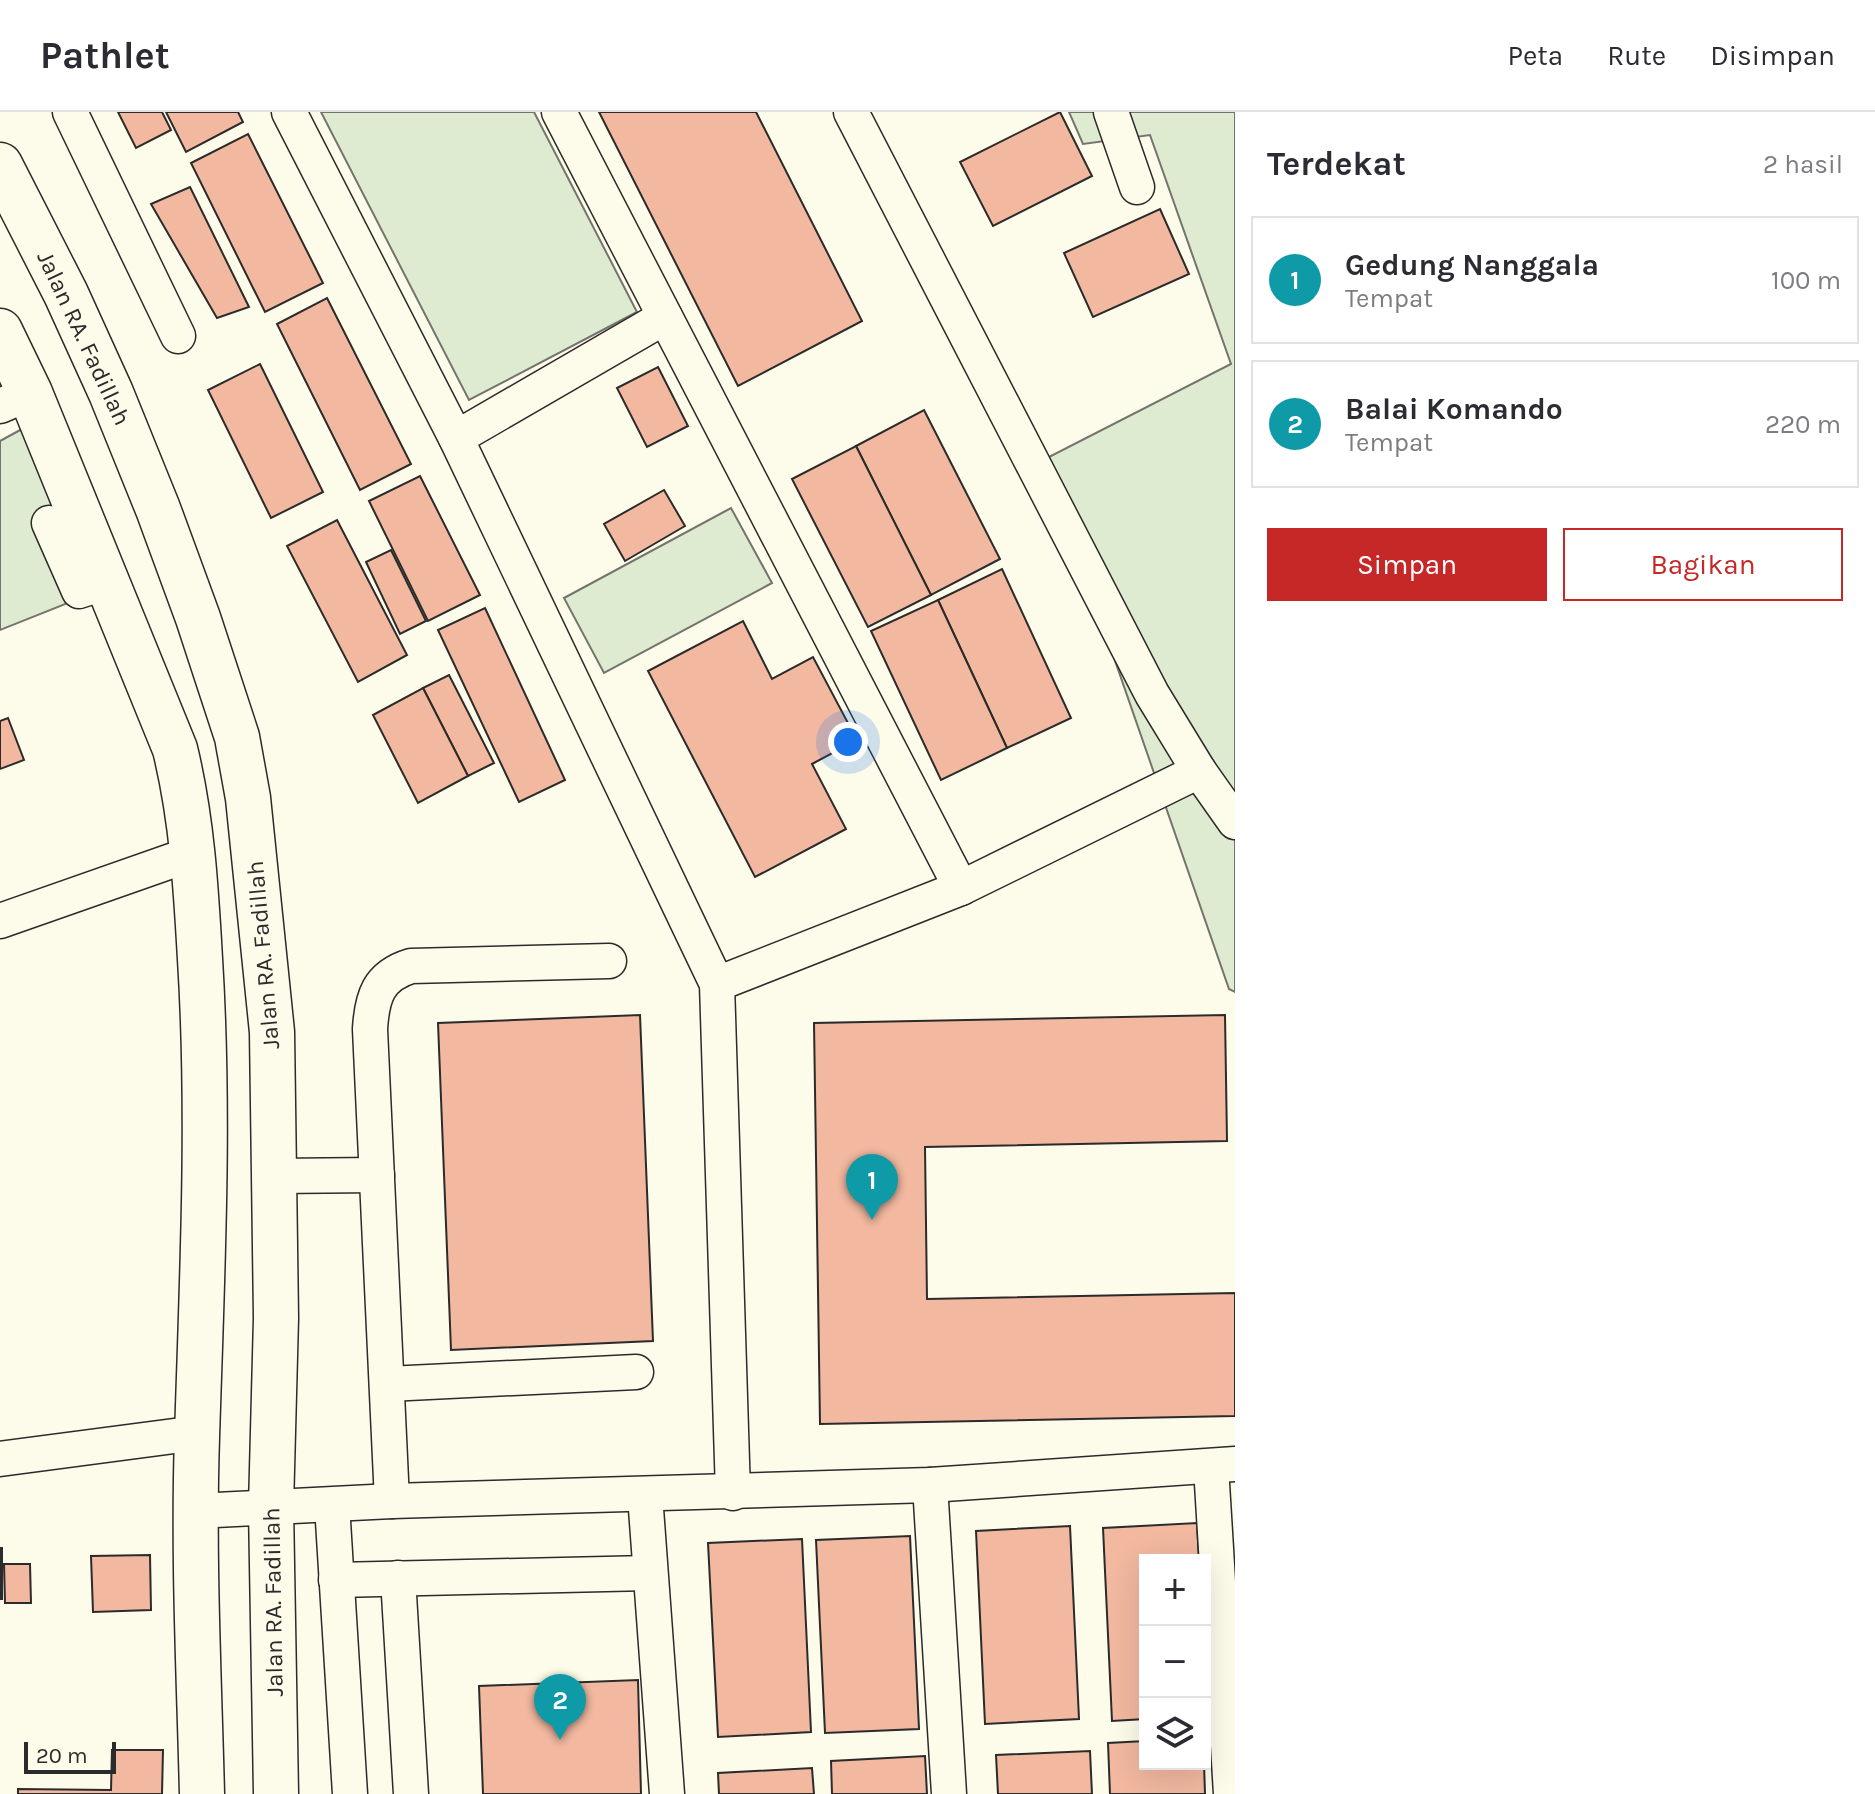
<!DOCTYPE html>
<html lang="id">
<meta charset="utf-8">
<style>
:root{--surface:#fff;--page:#f7f7f7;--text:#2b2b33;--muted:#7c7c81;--line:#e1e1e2;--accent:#c62828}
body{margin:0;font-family:Karla,sans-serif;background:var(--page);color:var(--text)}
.controls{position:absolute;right:24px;bottom:24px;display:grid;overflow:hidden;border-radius:0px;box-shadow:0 8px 32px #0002}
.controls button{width:72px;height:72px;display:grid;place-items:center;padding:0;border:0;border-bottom:2px solid var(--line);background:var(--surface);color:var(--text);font:40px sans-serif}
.scale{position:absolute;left:24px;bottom:20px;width:92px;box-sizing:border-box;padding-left:8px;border:4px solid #2b2b2b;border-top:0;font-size:22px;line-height:28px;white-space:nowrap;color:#2b2b2b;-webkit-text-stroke:6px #fdfbea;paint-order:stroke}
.you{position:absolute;left:848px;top:630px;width:28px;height:28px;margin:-20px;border:6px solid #fff;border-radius:50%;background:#1a73e8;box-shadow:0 0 0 12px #1a73e833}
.badge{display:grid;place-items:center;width:52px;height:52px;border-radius:50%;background:var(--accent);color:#fff;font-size:26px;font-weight:700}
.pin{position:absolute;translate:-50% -66px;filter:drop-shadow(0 2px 4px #0008)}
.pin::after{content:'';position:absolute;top:42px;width:28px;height:24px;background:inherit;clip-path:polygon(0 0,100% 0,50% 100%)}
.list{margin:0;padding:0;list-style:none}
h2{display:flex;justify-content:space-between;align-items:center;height:104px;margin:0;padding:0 32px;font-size:34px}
h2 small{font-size:26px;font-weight:400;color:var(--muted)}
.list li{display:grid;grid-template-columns:52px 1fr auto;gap:24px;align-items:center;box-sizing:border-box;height:128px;margin:0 16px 16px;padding:0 16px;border:2px solid var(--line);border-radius:0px}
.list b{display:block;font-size:30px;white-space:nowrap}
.list p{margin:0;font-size:26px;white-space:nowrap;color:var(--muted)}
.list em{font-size:26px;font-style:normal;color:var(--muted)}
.actions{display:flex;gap:16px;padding:24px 32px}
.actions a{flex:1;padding:18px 0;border:2px solid var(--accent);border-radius:0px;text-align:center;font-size:28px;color:var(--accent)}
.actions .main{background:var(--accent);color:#fff}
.icon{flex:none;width:44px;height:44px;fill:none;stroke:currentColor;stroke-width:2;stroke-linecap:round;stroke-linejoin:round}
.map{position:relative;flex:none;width:1235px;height:1682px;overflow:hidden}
header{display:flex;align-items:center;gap:48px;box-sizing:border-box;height:112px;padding:0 40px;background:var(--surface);border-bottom:2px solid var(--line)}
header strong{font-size:38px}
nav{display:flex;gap:44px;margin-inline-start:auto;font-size:28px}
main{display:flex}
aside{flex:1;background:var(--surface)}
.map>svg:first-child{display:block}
.green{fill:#deebd1;stroke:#74746e;stroke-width:2}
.building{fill:#f2b8a0;stroke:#2b2b2b;stroke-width:2}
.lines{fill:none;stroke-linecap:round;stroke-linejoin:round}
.minor-casing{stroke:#2b2b2b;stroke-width:37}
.major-casing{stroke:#2b2b2b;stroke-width:47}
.minor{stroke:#fdfbea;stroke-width:34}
.major{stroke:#fdfbea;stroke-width:44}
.labels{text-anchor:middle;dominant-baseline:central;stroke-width:6;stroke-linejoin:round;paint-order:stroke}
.street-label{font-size:24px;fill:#2b2b2b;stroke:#fdfbea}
</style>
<header>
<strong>Pathlet</strong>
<nav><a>Peta</a><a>Rute</a><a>Disimpan</a></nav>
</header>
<main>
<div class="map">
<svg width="1235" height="1682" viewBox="0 0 1235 1682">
<rect width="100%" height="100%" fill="#fdfbea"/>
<g class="green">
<path d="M321 0H534L637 200 469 288Z"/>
<path d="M1069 0H1235V880L1229 877 1045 347 1231 252 1150 23 1083 32Z"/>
<path d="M22 317 88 483 0 518V329Z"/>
<path d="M731 396 772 471 604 561 564 486Z"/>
</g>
<g class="building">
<path d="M118 0H162L171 18 136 36Z"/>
<path d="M166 0H238L243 10 186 40Z"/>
<path d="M599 0H756L862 209 738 274Z"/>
<path d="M1060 0 1092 64 993 114 960 50Z"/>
<path d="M248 22 323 171 265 200 191 51Z"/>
<path d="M190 75 249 195 217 206 151 92Z"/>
<path d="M1160 97 1189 162 1093 205 1064 141Z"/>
<path d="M327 186 411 352 360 378 277 212Z"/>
<path d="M260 252 323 380 271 406 208 278Z"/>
<path d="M658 255 688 314 647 335 617 276Z"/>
<path d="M924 298 1000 447 931 483 856 334Z"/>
<path d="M856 334 931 483 868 515 792 367Z"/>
<path d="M420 364 480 483 428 509 369 389Z"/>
<path d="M664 378 685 414 625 449 604 412Z"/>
<path d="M337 408 407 543 358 570 287 434Z"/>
<path d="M391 438 426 509 400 522 366 450Z"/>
<path d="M1002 457 1071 606 1007 636 938 488Z"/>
<path d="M938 488 1007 636 941 668 871 519Z"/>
<path d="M485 496 565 668 519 690 438 518Z"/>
<path d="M743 509 772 567 813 545 857 628 812 652 846 717 755 765 648 559Z"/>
<path d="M449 563 494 651 468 664 423 576Z"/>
<path d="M423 576 468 664 418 691 373 603Z"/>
<path d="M8 606 24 648 0 657V609Z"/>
<path d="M640 903 653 1229 451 1238 438 911Z"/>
<path d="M1225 903 1227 1029 925 1035 927 1187 1235 1181V1304L820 1312 814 911Z"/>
<path d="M1197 1411 1199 1448H1145V1607L1112 1609 1103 1416Z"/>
<path d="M1070 1414 1079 1607 985 1612 976 1419Z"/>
<path d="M910 1424 919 1617 825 1621 816 1428Z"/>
<path d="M802 1427 811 1620 718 1625 708 1431Z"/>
<rect x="0" y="1436" width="2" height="51"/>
<path d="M150 1443 151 1498 93 1500 91 1444Z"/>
<path d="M4 1452H30L31 1491H5Z"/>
<path d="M638 1568 641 1682H483L479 1574Z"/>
<path d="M1145 1629V1652H1204L1205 1682H1110L1108 1631Z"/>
<path d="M112 1638H163L162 1682H18V1677L111 1678Z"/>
<path d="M1090 1639 1092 1682H998L996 1643Z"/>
<path d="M925 1644 927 1682H832L831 1649Z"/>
<path d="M812 1656 814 1682H719L718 1661Z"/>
</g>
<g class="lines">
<defs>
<g id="minor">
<path d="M70 0 178 224"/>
<path d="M289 0 456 326 717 872 733 1381"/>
<path d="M559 0 961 776"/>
<path d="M851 0 1152 582 1199 659 1235 710"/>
<path d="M1111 0 1137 75"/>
<path d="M0 294 30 281"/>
<path d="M456 326 665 205"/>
<path d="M49 411 79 479 107 470"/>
<path d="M0 809 194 741"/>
<path d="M717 872 961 776 1199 659"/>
<path d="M275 1064 377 1063"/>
<path d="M388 1272 636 1260"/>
<path d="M0 1347 197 1321"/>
<path d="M1211 1355 1231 1682"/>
<path d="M930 1373 949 1682"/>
<path d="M645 1383 667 1682"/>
<path d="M392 1389 370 917C372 885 378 864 411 854L609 849"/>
<path d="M332 1393 350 1682"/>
<path d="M195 1399 392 1389 930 1373 1235 1352"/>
<path d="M398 1466 411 1682"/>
<path d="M336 1468 649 1461"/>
</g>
<g id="major">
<path d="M0 53 66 182 111 281 158 397 198 506 237 625 248 686 272 920 276 1206 271 1395 276 1682"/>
<path d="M0 219 30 281 175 637C192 707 196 776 200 847 210 1007 202 1165 197 1325 193 1444 199 1563 202 1682"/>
</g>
</defs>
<use href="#minor" class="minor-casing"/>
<use href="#major" class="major-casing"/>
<use href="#minor" class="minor"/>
<use href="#major" class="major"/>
</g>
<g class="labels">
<g class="street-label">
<text transform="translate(84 226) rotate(65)">Jalan RA. Fadillah</text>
<text transform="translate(263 843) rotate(-95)">Jalan RA. Fadillah</text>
<text transform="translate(273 1490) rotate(-91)">Jalan RA. Fadillah</text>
</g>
</g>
</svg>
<div class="controls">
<button>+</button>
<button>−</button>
<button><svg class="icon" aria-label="layers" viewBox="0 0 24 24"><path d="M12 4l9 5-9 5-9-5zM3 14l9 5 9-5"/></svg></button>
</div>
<div class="scale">20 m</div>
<div class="you"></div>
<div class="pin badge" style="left:872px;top:1108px;background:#0f9aa8">1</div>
<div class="pin badge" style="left:560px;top:1628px;background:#0f9aa8">2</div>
</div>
<aside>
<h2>Terdekat<small>2 hasil</small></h2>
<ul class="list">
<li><span class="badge" style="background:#0f9aa8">1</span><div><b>Gedung Nanggala</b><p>Tempat</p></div><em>100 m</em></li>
<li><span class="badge" style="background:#0f9aa8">2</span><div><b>Balai Komando</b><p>Tempat</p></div><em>220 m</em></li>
</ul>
<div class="actions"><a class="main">Simpan</a><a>Bagikan</a></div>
</aside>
</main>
